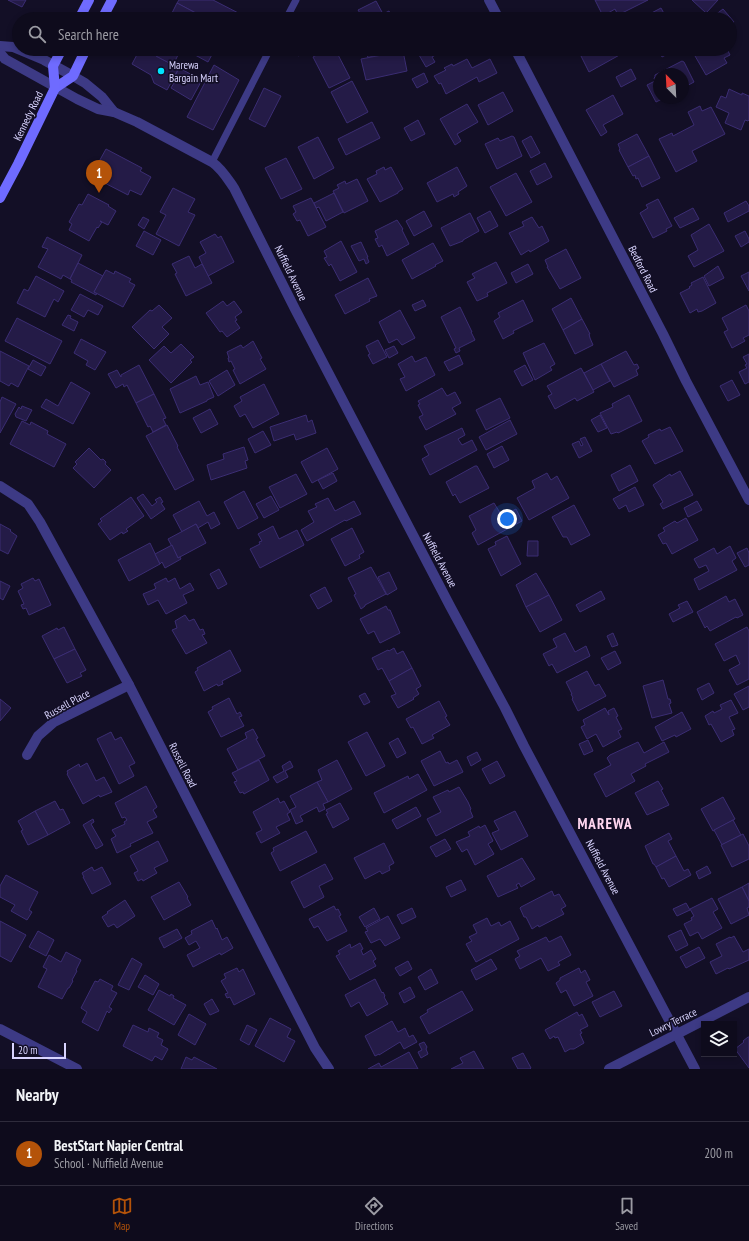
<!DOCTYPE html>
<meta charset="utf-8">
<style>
:root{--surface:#0e0b1c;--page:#171425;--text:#f1f3f6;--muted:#9b9ba3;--line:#2e2b3b;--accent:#b45309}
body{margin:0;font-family:"PT Sans Narrow",sans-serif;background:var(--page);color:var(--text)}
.controls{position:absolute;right:12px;bottom:12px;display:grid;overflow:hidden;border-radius:0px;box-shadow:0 2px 6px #0003}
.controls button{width:36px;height:36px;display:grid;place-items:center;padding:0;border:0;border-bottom:1px solid var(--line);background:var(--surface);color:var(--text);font:20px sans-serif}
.compass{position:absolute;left:653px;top:68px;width:36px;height:36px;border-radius:50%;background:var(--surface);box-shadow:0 2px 6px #0003;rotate:336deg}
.scale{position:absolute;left:12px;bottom:10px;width:54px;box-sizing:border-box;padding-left:4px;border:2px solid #d9d4ff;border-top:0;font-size:11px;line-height:14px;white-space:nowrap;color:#d9d4ff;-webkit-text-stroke:3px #130f26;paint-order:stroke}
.you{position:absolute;left:507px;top:519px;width:14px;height:14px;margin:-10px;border:3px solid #fff;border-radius:50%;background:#1a73e8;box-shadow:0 0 0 6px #1a73e833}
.badge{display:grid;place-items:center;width:26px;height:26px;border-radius:50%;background:var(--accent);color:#fff;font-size:13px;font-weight:700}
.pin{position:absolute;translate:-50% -33px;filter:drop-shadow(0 1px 2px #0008)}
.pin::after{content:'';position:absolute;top:21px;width:14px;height:12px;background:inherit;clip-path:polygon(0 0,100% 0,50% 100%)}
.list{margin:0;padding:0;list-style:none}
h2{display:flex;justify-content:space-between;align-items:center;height:52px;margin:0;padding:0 16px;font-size:17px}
h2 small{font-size:13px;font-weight:400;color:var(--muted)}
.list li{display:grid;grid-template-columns:26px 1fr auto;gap:12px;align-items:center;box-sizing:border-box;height:64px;padding:0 16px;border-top:1px solid var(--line)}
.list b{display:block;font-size:15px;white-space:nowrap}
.list p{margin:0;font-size:13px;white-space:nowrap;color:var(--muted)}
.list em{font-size:13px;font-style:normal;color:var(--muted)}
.icon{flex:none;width:22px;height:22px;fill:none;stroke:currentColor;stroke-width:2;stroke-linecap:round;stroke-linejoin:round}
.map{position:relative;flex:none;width:749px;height:1069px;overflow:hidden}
.search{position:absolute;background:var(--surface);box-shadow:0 2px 6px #0003;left:12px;right:12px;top:12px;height:44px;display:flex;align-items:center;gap:10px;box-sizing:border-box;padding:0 14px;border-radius:22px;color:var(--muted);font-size:15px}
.sheet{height:116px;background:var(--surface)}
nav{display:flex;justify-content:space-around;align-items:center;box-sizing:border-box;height:56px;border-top:1px solid var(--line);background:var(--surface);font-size:11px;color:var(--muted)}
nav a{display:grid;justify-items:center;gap:2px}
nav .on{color:var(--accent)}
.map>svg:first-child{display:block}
.building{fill:#241b47;stroke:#3b2d73}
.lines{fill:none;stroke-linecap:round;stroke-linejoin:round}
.service{stroke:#3d3a85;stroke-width:7}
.minor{stroke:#3d3a85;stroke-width:10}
.secondary{stroke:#6f6bff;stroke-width:10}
.poi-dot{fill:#00e5ff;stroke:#130f26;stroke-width:1.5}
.labels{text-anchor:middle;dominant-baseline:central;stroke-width:3.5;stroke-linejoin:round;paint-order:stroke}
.poi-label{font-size:11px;fill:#d9d4ff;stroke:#130f26;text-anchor:start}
.street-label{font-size:11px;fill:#d9d4ff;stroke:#130f26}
.district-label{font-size:15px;font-weight:bold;letter-spacing:1px;fill:#ffd6f0;stroke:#130f26}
</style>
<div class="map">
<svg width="749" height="1069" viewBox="0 0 749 1069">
<rect width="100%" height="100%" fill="#130f26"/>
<g class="building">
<path d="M8 0H26L22 7Z"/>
<path d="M179 0H213L250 19H207L177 3Z"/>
<path d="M595 0H648L618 15 615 9 603 16Z"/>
<path d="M692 0H718L706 13Z"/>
<path d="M376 1 383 14 389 11 393 19H361L363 18 358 10Z"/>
<path d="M177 3 207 19H169Z"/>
<path d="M661 8 667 19H640Z"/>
<path d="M723 9 734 22 730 25V19H710Z"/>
<path d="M564 13 567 19H549L556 15 557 17Z"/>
<path d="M140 49H160L156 56 179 68 167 90 154 83 151 75 132 64Z"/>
<path d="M160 49H181L173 65 156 56Z"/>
<path d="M184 49H215L208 62Z"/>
<path d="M295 49H311L298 56Z"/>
<path d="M328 49H335L350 78 329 88 313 57Z"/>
<path d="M371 49H382L384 52 368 58 366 51Z"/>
<path d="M428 49H446L432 57 435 62 426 67 419 55Z"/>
<path d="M594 49H620L623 53 589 72 581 56Z"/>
<path d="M658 49H677L662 57Z"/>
<path d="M691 49H727L730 55 724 58 727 63 706 75Z"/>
<path d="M403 51 407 71 366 80 361 59Z"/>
<path d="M467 59 472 68 490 59 497 73 479 82 477 77 446 94 441 83 439 84 434 76 446 70 444 68 452 64 453 66Z"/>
<path d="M682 61 684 62 694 82 683 88V74H659V98H664L656 102 647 85 655 81 654 78 655 77V75Z"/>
<path d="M214 65 239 80 213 130 187 117Z"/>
<path d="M179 68 202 80 191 100 171 88 174 83 172 82Z"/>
<path d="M631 69 636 79 621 87 616 77Z"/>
<path d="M424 73 428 82 417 88 412 79Z"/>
<path d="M352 81 368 112 347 123 331 92Z"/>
<path d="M264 88 281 96 265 127 249 119Z"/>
<path d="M729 89 742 95V93L749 96V120L748 121 745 120 741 130 725 123 729 113 716 107 721 96 726 98Z"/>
<path d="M503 92 513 111 488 125 478 105Z"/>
<path d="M613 95 623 114 603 125 607 132 601 136 586 110Z"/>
<path d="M467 104 478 122 457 134 461 141 455 145 440 119Z"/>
<path d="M700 106 702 111 711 107 725 134 692 151 697 161 676 172 659 139 672 133 673 136 694 125 688 112Z"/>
<path d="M418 120 425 134 411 141 404 128Z"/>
<path d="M372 122 380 138 346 155 338 139Z"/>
<path d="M637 134 649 156 628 167 619 150 620 149 618 144Z"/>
<path d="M512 136 514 137 522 156 497 169 485 144 498 138 500 141Z"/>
<path d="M531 136 540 153 531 158 522 141Z"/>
<path d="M318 137 334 168 314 179 298 147Z"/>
<path d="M106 149 142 168 140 171 151 177 141 195 130 190 128 195 91 176Z"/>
<path d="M649 156 660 178 642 187 638 178 636 179 635 175 633 176 628 167Z"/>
<path d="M286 158 302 189 281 199 265 168Z"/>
<path d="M545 163 552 177 537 185 530 171Z"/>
<path d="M384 167 385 170 391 167 403 189 398 192V193L380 202 367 179 377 174 376 171Z"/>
<path d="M457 167 467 186 458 192 459 194 454 197 453 194 437 202 427 183Z"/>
<path d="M516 173 532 202 506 216 490 187Z"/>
<path d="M357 179 368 201 344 213 333 191 339 188 337 185 345 181 346 184Z"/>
<path d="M173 188 195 199 188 212 195 215 179 246 156 234 166 215 160 212Z"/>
<path d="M334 193 343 212 326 221 319 207 316 208 314 203Z"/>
<path d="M88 194 109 205 108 206 116 211 108 225 100 221 102 222 98 228 97 227 89 241 69 230 72 224 69 222 79 204 82 205Z"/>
<path d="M311 198 326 227 308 236 300 220 297 221 293 214 296 212 293 206Z"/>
<path d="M658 199 672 226 666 229 667 231 653 238 640 213 648 208 646 205Z"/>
<path d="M746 201 749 206V211L728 222 724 213Z"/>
<path d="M693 208 699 219 680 228 674 218Z"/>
<path d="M424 211 432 226 414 236 406 221Z"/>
<path d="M490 211 498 226 485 233 477 218Z"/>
<path d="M470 213 479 231 463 240V241L450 246 441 228Z"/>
<path d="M143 217 149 220 144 229 138 225Z"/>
<path d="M532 217 539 228 542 226 549 241 530 252 529 250 521 255 509 233 524 226 522 222Z"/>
<path d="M397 220 403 229 402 230 409 244 387 256 382 245 379 247 375 239 378 238 375 231Z"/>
<path d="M709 224 724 251 694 267 688 256 698 250 691 235Z"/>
<path d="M144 231 161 240 153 255 136 246Z"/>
<path d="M745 231 749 239V242L741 247 735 236Z"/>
<path d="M215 234 218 238 221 236 234 262 208 276 199 257 206 253 200 242Z"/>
<path d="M47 237 82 255 70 279 63 275 61 279 38 267 48 249 42 247Z"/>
<path d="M341 241 357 272 340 281 331 264 329 266 324 258 327 257 324 251Z"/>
<path d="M361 242 368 257H367L369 262 366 264 364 259 359 261 351 246Z"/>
<path d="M433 243 443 261 435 265 436 266 412 279 402 260Z"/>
<path d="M566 249 581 278 560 289 547 267H548L545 260Z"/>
<path d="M189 256 195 268 202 264 212 283 186 296 175 274 177 273 172 264Z"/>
<path d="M496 262 507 283 487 293 488 296 477 301 467 282 475 278 472 274Z"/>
<path d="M78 263 103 276 94 292 97 293 96 295 71 282 72 280 70 279Z"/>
<path d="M528 264 533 274 516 283 511 273Z"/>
<path d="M718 266 724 278 709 286 704 276Z"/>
<path d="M106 270 114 274 115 271 131 279 129 282 135 285 123 307 94 292Z"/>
<path d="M749 272V291L741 276Z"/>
<path d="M36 276 64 291 58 302 54 299 45 317 17 303 24 289 28 291Z"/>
<path d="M703 277 716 303 702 311 698 312 697 309 690 313 680 293 690 288 689 287 692 285 691 283Z"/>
<path d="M368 278 377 296 369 299 370 301 345 314 335 295Z"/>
<path d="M80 294 103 306 98 315 88 310 84 317 71 310Z"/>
<path d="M571 298 582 319 563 330 552 309Z"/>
<path d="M423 300 426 306 415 311 412 305Z"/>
<path d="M523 300 533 321 513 331 514 333 503 339 494 321 500 317 498 313Z"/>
<path d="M223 301 227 306 234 301 242 312 235 317 237 320 235 321 240 328 227 337 222 331 220 332 206 313Z"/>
<path d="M159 305 172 318 162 327 169 334 154 349 132 327 150 310 152 311Z"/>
<path d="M746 305 749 311V335L743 338 745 341 732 348 724 332 728 330 722 318Z"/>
<path d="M460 307 472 332H471L475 340 459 348 460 351 456 353 454 349 456 348 441 317Z"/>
<path d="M400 310 415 338 402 345 397 339 389 343 379 322Z"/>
<path d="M68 315 71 316 70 318 78 322 74 331 62 325Z"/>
<path d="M17 318 62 341 50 364 5 341Z"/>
<path d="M582 319 590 334H589L590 338 593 345 575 354 563 330Z"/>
<path d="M81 339 106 352 95 370 86 365 88 361 74 353Z"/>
<path d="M378 340 387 357 373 364 368 355 370 354 366 346Z"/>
<path d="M253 341 262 358 260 359 266 369 240 384 233 370 235 369 231 361 229 362 228 358H229L227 352 241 345 243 348Z"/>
<path d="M544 343 555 364 550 367 552 370 535 380 523 353Z"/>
<path d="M181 344 194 357 190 360 192 362 171 383 149 360 164 346 171 353Z"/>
<path d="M394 346 398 353 389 358 385 350Z"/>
<path d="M0 351 29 366 18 387 11 383 9 386 0 381Z"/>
<path d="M626 351 634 365 637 364 639 368 636 370 638 375 614 387 601 364Z"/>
<path d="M749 354V382L745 384 739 372 747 368 745 365 747 364 743 357Z"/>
<path d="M459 355 463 364 449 371 444 362Z"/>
<path d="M412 356 415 362 426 357 435 375 406 391 400 379 405 377 398 364Z"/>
<path d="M33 360 46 367 41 376 28 369Z"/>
<path d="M601 364 610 381 593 390 584 373Z"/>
<path d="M139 365 154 394 136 403 127 385 124 387 123 384 116 388 108 374 117 370 121 377V375Z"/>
<path d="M525 365 533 380 522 386 514 371Z"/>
<path d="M581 368 594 392 577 401 575 398 555 409 548 396 552 394 547 386Z"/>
<path d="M227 370 235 385 218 396 209 381Z"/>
<path d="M196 376 200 385 208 382 214 397 207 400V401L180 413 170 389Z"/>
<path d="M732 380 740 395 728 401 720 386Z"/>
<path d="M71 382 90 393 73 424 41 407 46 399 58 406Z"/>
<path d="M264 384 279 414 253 428 245 414 240 417 234 406 242 401 240 397Z"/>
<path d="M442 388 447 396 455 392 461 403 452 408 456 414 426 430 419 417 423 415 418 405 420 404 418 401Z"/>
<path d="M154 394 166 418 163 419 166 425 153 432 150 426 148 427 136 403Z"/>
<path d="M629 395 642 421 618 433 617 432 611 434 600 413 613 407 612 404Z"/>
<path d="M2 397 16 404 0 433V402Z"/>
<path d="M500 398 510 418 486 430 476 410Z"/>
<path d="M22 406 32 410 26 421 16 417 15 414 19 407 21 409Z"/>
<path d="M210 409 218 424 201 433 193 418Z"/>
<path d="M306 415 308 422 312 420 316 433 296 440 294 434 274 441 270 427Z"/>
<path d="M600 415 607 428 598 432 591 420Z"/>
<path d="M510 420 517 434 486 450 479 437Z"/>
<path d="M22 421 30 425 31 422 48 431 47 434 66 444 54 467 10 444Z"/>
<path d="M167 425 178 446 177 447 194 480 175 490 146 436Z"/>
<path d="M670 427 683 451 655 464 642 441 649 437 648 435 660 429 661 431Z"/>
<path d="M462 428 465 435 458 439 462 445 472 440 477 450 430 475 422 459 429 455 424 446Z"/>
<path d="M263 431 271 445 255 453 248 439Z"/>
<path d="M585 437 592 451 579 458 572 444 579 441 581 446 583 445 580 439Z"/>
<path d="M502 446 509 460 494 468 487 454Z"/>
<path d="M244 447 248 460 245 461 247 468 211 480 207 465 224 459 223 454Z"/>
<path d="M89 448 101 460 103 459 106 462 105 464 111 470 94 488 73 468 77 464 75 462Z"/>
<path d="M327 448 338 469 312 483 301 462Z"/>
<path d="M630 465 638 481 619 491 611 475Z"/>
<path d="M475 466H477L489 488 460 503 455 494 453 496 446 482Z"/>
<path d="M680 471 693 495 663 509 660 504 663 502 653 485 670 474 671 476Z"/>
<path d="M333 473 337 481 323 489 318 480Z"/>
<path d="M547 473 551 480 557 476 569 498 529 520 517 498 535 488 532 481Z"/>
<path d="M296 474 307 494 280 508 269 487Z"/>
<path d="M635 487 644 505 629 512 626 505 619 509 613 499Z"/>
<path d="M244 491 258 518 238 529 224 502Z"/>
<path d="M143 494 152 506 157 502 155 500 160 497 163 502 161 503 165 509 151 519 137 498Z"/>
<path d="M271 496 279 510 264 518 256 504Z"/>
<path d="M131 497 144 516 126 529 128 531 123 534 122 532 110 540 98 524 102 521 100 519Z"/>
<path d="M328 498 335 511 354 501 361 514 346 521 345 520 307 541 301 530 314 522 308 511 317 507 315 504Z"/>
<path d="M199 501 207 516 214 512 220 524 211 529 208 522 198 528 196 524 182 532 173 515Z"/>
<path d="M697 501 702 510 688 517 684 508Z"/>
<path d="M494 503 502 516 516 509 522 521 478 545 472 533 476 530 469 516Z"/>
<path d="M574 505 590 535 571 545 567 537H563L552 517Z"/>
<path d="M686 518 698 540 672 554 666 543 663 544 658 535 665 531 663 528 675 521 677 523Z"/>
<path d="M0 524 11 530 10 531 17 536 8 554 0 550Z"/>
<path d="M196 524 206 543 178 558 168 539Z"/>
<path d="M273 526 279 539 297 530 304 545 260 568 250 549 260 544 259 542 262 541 258 534Z"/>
<path d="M352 528 364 552 359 555 360 558 345 566 331 539Z"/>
<path d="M507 536 521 564 501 576 488 549 496 545 495 542Z"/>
<path d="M528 541H538V556H527Z"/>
<path d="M150 543 160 564 129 581 118 560Z"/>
<path d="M172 545 178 558 180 557 181 559 165 568 162 562 160 564 155 554Z"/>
<path d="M730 546 736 558 732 561 737 570 699 590 694 579 709 571 706 565 699 568 694 559 714 548 717 554Z"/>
<path d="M747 548 749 553V565L745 567 737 553Z"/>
<path d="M371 567 386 594 365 605V606L361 609 354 595 356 594 348 578Z"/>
<path d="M219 569 227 584 218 589 210 574Z"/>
<path d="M389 572 397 589 387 595 378 577Z"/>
<path d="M536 573 549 595 526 607 516 585Z"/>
<path d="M33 578 35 581 39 579 51 605 29 615 26 608 23 609 21 605 24 604 18 591 23 588 21 584Z"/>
<path d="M166 578 168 582 175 578 180 589 190 583 194 590 183 595 187 603 166 614 158 600 148 605 143 594 155 589 156 588 154 584Z"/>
<path d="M0 581 10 586 3 600 0 598Z"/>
<path d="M325 587 332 601 318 609 310 595Z"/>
<path d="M601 591 605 599 580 612 576 605Z"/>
<path d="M549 595 562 620 540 632 526 607Z"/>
<path d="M726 596 729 602 735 599 743 615 737 618 736 617 710 631 707 626 705 628 697 612Z"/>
<path d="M687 601 693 612 673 622 669 614 680 608 678 605Z"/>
<path d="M386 606 388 610H390L400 633 380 643 374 631 368 634 360 619Z"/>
<path d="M185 615 189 621 194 619 200 630 203 629 205 634 202 635 207 643 186 654 172 630 177 628 175 621Z"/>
<path d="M64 627 75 649 54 659 42 636 57 628 58 630Z"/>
<path d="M747 627 749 631V679L737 685 729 670 740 664 736 655 724 661 715 644Z"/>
<path d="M565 633 575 652 586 646 590 656 557 673 552 664 549 666 543 654 557 647 553 639Z"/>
<path d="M613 633 618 645 612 647 607 636Z"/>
<path d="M394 648 397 654 403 651 412 668 389 681 382 668 378 670 372 658 388 650 389 651Z"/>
<path d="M75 649 86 670 80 673 82 676 67 683 54 659Z"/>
<path d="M230 650 241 671 222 681 223 684 218 686 217 684 204 691 195 672 198 670 197 668Z"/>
<path d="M615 651 621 663 608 670 601 658Z"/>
<path d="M412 668 421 686 416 689 419 694 413 698 414 699 398 708 391 696 396 694 389 681Z"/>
<path d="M587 671 595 686 599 684 606 696 578 711 572 699 573 698 571 694H572L566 682Z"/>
<path d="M663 680 668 699H670L671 703 669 704 672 713 652 718 643 686Z"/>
<path d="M709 683 714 693 702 700 697 689Z"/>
<path d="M749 686V707L743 710 734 694Z"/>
<path d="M365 693 370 702 364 705 359 696Z"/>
<path d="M229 698 237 714 240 712 242 716 239 717 244 726 221 737 208 712 213 709 212 707Z"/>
<path d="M0 699 11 708 0 721Z"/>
<path d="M731 700 738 713 729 717 735 729 732 730 734 735 721 742 711 724 709 725 705 716 713 711 714 713 722 709 720 705Z"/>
<path d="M439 701 447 716 445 717 450 725 432 735 434 738 422 744 413 727 411 728 406 719Z"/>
<path d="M605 708 609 715 608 711 614 708 618 716 616 717 622 729 618 731 621 737 603 747 596 734 587 739 581 727 585 725 583 720Z"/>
<path d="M682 712 691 729 676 737 675 735 662 741 655 727Z"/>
<path d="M253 729 258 738 256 739 265 756 238 770 227 749 247 738 245 733Z"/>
<path d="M111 732 115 740 121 737 135 763 129 766 134 776 119 784 97 739Z"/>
<path d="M367 732 385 766 366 776 348 742Z"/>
<path d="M398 738 406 753 397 758 389 743Z"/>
<path d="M588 740 593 751 584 755 579 744Z"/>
<path d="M638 742 644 753 664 742 669 752 645 764 646 766 631 774 635 781 606 797 594 774 611 765 607 758 610 755Z"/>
<path d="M440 751 446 763 448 762 449 764 457 760 463 772 434 786 421 761Z"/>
<path d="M477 752 481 760 471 766 467 757Z"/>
<path d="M259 760 269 780 244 794 243 792 240 793 234 782 237 781 232 773Z"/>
<path d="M337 760 352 789 328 802 317 782 322 780 318 770Z"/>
<path d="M290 761 293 767 285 771 288 777 277 783 273 777 284 771 282 766Z"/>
<path d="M497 761 505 776 490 784 482 769Z"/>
<path d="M87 763 96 781 104 777 112 792 100 797 99 795 83 804 67 774 68 773 67 771 79 764 80 767Z"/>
<path d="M418 774 427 790 384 813 374 793 408 776 409 779Z"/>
<path d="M658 781 663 789 661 790 669 805 647 815 635 793Z"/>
<path d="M317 782 328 802 323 804 325 809 319 812 317 807 300 816 303 821 296 824 290 810 296 807 290 796Z"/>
<path d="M146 786 157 807 153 810 157 817 147 822 153 833 130 844 131 846 117 853 111 839 116 836 112 830 125 824 124 822 127 820 125 817 122 818 115 803Z"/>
<path d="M459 787 468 802 471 809 470 810 473 817 436 836 427 819 441 812 433 797 448 790 449 792Z"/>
<path d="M723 797 735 819 713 831 701 809Z"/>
<path d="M278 798 280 803 284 801 290 812 287 814 290 820 276 827 280 833 261 843 256 833 262 830 253 812Z"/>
<path d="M55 801 60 810 63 809 70 823 48 835 35 811Z"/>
<path d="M340 803 349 819 333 828 326 814 328 813 326 810Z"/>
<path d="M416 807 421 816 397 829 392 820Z"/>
<path d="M35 811 48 835 28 845 21 831 23 830 18 821Z"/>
<path d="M515 811 528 836 501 850 492 833 499 830 494 821Z"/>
<path d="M93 819 94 822 91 824 103 845 96 849 83 825Z"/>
<path d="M733 820 741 835 722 845 714 830Z"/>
<path d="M485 825 493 841 488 844 494 854 475 865 467 849 462 852 456 842 470 836 468 832 479 826 480 828Z"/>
<path d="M306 831 317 852 280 871 271 853 274 851 273 848Z"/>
<path d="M669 833 672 839 668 841 676 856 656 867 654 864H653L645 846Z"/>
<path d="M743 834 749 846V859L732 867 721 845Z"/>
<path d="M445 839 451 849 436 857 430 847Z"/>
<path d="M158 841 168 861 154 868 157 873 143 881 142 879 138 881 134 873 138 871 130 856Z"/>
<path d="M384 843 394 863 389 866 390 870 382 874 380 871 365 879 354 858Z"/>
<path d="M676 856 684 871 688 869 691 875 669 887 664 878 662 879 656 867Z"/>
<path d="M522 858 535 879 521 887 519 883 516 885 518 888 498 897 487 876Z"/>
<path d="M325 864 333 879 319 886 324 897 304 908 291 882Z"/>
<path d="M707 866 711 873 699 879 696 872Z"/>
<path d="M92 867 94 871 102 867 111 884 92 894 83 877H84L82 873Z"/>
<path d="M6 875 38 892 29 910 32 912 27 920 11 911 15 905 0 897V886Z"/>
<path d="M461 880 466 890 451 897 446 887Z"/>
<path d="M179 882 188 897 187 898 191 905 164 920 151 897Z"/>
<path d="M749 883V901L742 887Z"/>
<path d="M742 887 749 901V907L747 908 749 915 731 924 718 899Z"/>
<path d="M552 891 554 896 559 894 566 906 561 909 564 914 539 927 538 925 532 929 526 917H524L520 908 521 907Z"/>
<path d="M712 898 718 909 713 912 722 928 702 939 698 932 690 936 684 924 692 920 691 918 694 916 690 909Z"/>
<path d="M125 900 135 916 117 928 114 924 108 927 102 917 108 913 107 912Z"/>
<path d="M686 903 690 910 677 916 673 909Z"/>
<path d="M334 906 336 910 338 909 341 915 339 916 347 931 327 941 318 926 314 928 309 919Z"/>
<path d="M374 908 380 919 365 927 359 917Z"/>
<path d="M412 908 416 917 402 924 397 915Z"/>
<path d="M388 916 400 938 385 946 380 939 371 943 365 932 368 931 366 928Z"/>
<path d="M487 918 491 926 499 922 501 926 510 921 519 939 476 962 466 944 472 941 469 937 477 933 473 925Z"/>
<path d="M212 920 216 929 217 928 222 940 227 937 233 948 221 955 220 953 193 967 187 955 200 948 196 941 189 945 185 938 192 934 191 931Z"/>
<path d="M0 921 26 935 11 962 0 956Z"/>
<path d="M177 929 182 938 164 948 159 938Z"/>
<path d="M681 930 688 945 676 951 668 936Z"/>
<path d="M38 931 54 940 46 956 29 947Z"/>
<path d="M561 936 571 955 558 962 560 965 548 971 541 958 520 969 515 959 520 956 517 951 546 937 549 942Z"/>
<path d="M734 936 743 952 749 949V960L729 969 728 968 716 974 710 962 722 956 716 944 730 937 731 938Z"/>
<path d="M360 943 363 949 361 950 363 955 371 950 376 959 373 961 376 966 350 980 336 956 340 954 338 951 350 944 351 948Z"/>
<path d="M699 947 705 958 686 968 680 957Z"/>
<path d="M66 952 81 960 76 970 77 971 72 980 73 981 69 988H68L62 999 38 987 47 969 43 967 49 955 61 962Z"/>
<path d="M132 958 142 964 129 990 118 985Z"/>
<path d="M491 959 497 969 476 980 471 970Z"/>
<path d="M408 961 412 969 400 976 395 968Z"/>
<path d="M237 968 239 972 243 969 255 994 234 1005 230 997 227 998 225 994 228 993 221 981 226 978 224 974Z"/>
<path d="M579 968 581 973 585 970 590 980 586 982 593 996 574 1006 566 990 561 993 556 983 560 980V978Z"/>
<path d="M431 969 438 983 425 990 418 977Z"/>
<path d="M145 975 159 984 153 995 138 987Z"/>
<path d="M100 979 113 986 111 990 117 993 109 1007 112 1009 109 1013 107 1011 98 1031 82 1022 87 1012 81 1008 95 981 98 982Z"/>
<path d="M375 979 382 993 383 992 385 996 384 997 388 1004 367 1016 359 1002 351 1007 345 995Z"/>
<path d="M410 987 415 997 404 1003 399 993Z"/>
<path d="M159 990 170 996 171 994 174 996 173 998 186 1005 174 1025 148 1010Z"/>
<path d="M462 991 473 1010 429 1034 420 1017 428 1012 427 1010Z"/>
<path d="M614 991 622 1006 600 1017 592 1002Z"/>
<path d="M212 999 219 1011 210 1015 204 1004Z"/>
<path d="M577 1012 579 1016 582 1014 588 1026 580 1030 582 1033 580 1034 584 1043 574 1049H570L565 1052 558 1037 555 1038 554 1036 550 1039 545 1030Z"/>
<path d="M189 1014 206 1024 195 1045 178 1035Z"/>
<path d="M270 1018 291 1029 287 1037 295 1041 284 1062 255 1046Z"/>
<path d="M392 1021 398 1032 405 1028 409 1037 413 1035 417 1042 404 1049 400 1042 379 1055V1054L375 1056 365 1036Z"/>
<path d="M133 1025 148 1032 149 1028 159 1033 157 1037 163 1040 161 1045 168 1049 162 1060 155 1056 152 1061 123 1046Z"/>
<path d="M247 1025 257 1030 249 1045 240 1040Z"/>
<path d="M748 1037H749V1068L735 1049 744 1042 743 1041Z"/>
<path d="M424 1042 427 1047 426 1049 428 1054 421 1058 418 1052 422 1050 419 1044Z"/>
<path d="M474 1051 484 1069H451L463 1063 460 1058Z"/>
<path d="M409 1052 418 1069H368L379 1063 381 1067Z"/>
<path d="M523 1053 531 1068 530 1069H518L512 1058Z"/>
<path d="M186 1057 192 1060 194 1057 217 1069H181Z"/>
</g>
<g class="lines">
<g class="service">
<path d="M286 19 296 0"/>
<path d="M212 162 270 49"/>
</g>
<g class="minor">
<path d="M489 0 499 19"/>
<path d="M0 46 13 47 44 60 73 76 85 83 102 97 114 112"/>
<path d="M515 49 663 334 686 381 749 500"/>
<path d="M0 53 5 59 77 99 98 109 114 112 137 122 212 162C222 169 227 178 234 188L295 309 450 606 505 708 524 746 695 1069"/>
<path d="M0 486 28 504 40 522 129 685 315 1048 329 1069"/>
<path d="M27 755 38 736 54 722 129 685"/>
<path d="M0 1029 77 1069"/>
<path d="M609 1069 749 997"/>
</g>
<g class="secondary">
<path d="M79 19 89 0"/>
<path d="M102 19 112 0"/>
<path d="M55 88 73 76 86 49"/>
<path d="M0 198 18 164 55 88 53 66 62 49"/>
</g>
</g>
<circle class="poi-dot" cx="161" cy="71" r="4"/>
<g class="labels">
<g class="poi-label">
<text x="169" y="65">Marewa<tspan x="169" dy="13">Bargain Mart</tspan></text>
</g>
<g class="street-label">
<text transform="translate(28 116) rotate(-64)">Kennedy Road</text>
<text transform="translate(643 269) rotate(63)">Bedford Road</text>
<text transform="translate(291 273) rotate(64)">Nuffield Avenue</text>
<text transform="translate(440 560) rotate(62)">Nuffield Avenue</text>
<text transform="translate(67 704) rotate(-29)">Russell Place</text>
<text transform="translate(183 765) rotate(63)">Russell Road</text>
<text transform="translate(603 867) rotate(62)">Nuffield Avenue</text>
<text transform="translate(673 1022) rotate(-26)">Lowry Terrace</text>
</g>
<g class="district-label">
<text x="605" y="823">MAREWA</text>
</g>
</g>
</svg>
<div class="controls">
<button><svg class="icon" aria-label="layers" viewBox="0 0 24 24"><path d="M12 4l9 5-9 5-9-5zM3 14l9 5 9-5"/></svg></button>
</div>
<svg class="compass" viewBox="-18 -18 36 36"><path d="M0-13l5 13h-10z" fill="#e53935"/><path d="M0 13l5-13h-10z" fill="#9b9ba3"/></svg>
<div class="scale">20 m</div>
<div class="you"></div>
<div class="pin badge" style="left:99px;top:193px">1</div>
<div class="search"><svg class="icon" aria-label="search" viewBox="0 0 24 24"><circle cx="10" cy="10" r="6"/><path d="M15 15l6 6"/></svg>Search here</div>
</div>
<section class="sheet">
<h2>Nearby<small></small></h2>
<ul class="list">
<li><span class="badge">1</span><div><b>BestStart Napier Central</b><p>School · Nuffield Avenue</p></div><em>200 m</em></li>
</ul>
</section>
<nav>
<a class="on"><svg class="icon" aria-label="map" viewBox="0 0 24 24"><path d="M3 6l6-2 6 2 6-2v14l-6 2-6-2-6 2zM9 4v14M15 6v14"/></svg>Map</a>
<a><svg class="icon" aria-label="directions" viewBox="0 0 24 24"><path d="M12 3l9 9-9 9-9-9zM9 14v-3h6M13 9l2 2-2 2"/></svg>Directions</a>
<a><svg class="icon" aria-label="saved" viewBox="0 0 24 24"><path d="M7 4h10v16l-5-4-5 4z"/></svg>Saved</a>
</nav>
